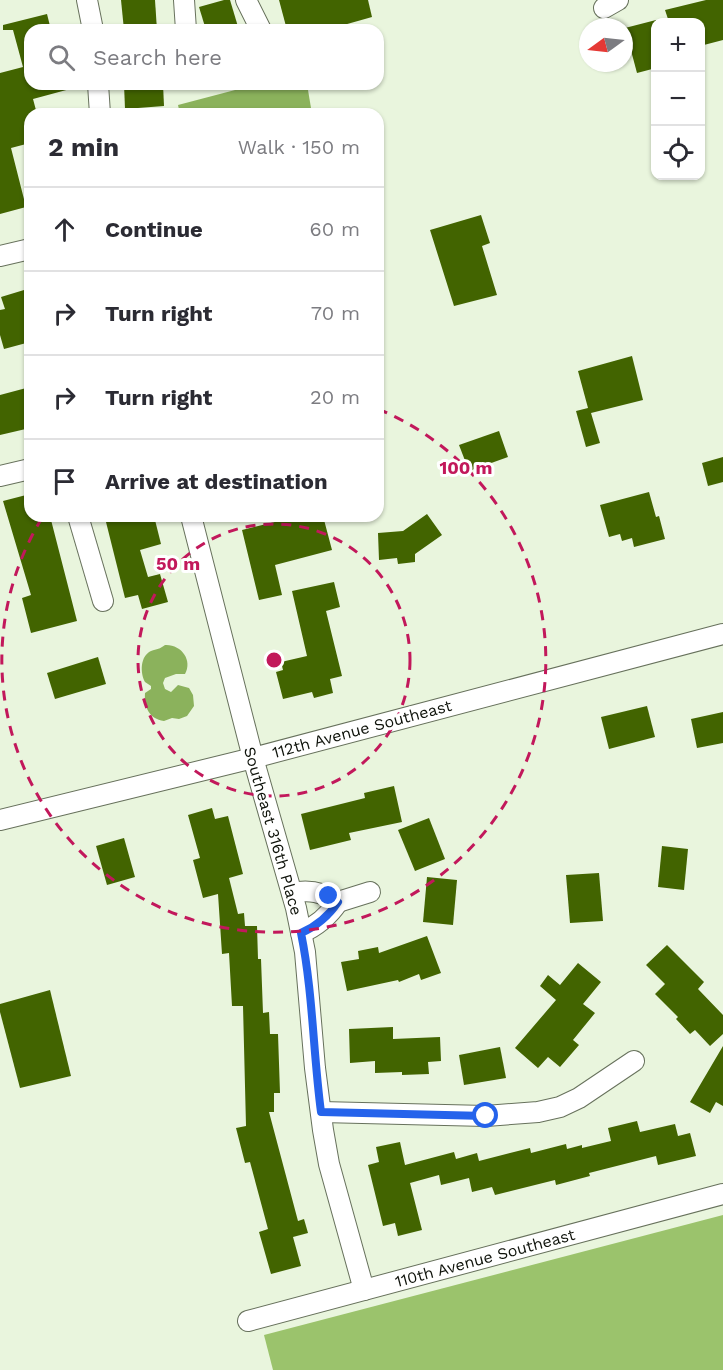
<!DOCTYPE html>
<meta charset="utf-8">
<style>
:root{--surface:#fff;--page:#f7f7f7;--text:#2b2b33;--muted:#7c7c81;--line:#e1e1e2}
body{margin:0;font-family:"Work Sans",sans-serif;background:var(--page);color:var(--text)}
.controls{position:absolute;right:18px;top:18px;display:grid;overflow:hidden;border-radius:12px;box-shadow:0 2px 4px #0004}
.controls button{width:54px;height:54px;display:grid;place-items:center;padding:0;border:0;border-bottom:2px solid var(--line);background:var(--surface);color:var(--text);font:30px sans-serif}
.compass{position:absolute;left:579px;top:18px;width:54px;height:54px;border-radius:50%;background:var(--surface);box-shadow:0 2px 4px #0004;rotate:255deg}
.stop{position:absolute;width:18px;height:18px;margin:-14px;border:4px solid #2563eb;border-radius:50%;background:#fff}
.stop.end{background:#2563eb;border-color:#fff;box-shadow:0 2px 6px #0008}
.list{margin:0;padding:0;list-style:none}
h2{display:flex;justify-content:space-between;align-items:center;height:78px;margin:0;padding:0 24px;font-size:26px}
h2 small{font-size:20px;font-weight:400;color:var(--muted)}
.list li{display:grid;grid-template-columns:39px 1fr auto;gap:18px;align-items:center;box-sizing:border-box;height:84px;padding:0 24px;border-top:2px solid var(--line)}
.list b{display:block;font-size:22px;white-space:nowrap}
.list em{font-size:20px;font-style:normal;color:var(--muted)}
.icon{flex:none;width:33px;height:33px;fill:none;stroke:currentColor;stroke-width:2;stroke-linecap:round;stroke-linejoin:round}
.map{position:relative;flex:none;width:723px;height:1370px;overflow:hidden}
.search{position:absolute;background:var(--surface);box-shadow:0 2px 4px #0004;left:24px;top:24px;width:360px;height:66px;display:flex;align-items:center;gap:15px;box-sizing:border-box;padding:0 21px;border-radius:18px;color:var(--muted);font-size:22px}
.panel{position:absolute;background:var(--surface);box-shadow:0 2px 4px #0004;left:24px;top:108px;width:360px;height:414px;border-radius:18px}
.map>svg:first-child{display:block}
.forest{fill:#9bc36c}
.water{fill:#8bb25c}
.building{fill:#426400}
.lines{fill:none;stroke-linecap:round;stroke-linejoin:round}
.minor-casing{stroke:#67715c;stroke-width:22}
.minor{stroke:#fff;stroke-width:20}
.route{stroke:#2563eb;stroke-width:8}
.ring{fill:none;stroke:#c2185b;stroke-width:3;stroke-dasharray:10 8}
.labels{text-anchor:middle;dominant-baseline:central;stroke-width:6;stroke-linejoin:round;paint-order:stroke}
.street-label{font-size:16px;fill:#0e120a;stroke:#fff}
.centre{fill:#c2185b;stroke:#fff;stroke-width:3}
.ring-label{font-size:18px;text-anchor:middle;font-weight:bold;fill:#c2185b;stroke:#fff;stroke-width:6;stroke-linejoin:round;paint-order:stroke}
</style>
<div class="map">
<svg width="723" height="1370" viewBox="0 0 723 1370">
<rect width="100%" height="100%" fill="#e9f5dd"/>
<path class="forest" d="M723 1215V1370H273L264 1335Z"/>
<g class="water">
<path d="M258 84H307L312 114H180L178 105Z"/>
<path d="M165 645C181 644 193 660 185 674H176L165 678 163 683 165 689 171 692 178 685 189 688 193 695 194 706 187 716 179 719 172 718 164 721C149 719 144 707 145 693L151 689V686L145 682C140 673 140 656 151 651 157 649 160 649 165 645Z"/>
</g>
<g class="building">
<path d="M121 0H155L157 30H124Z"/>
<path d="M224 0H230L239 30H206L199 7Z"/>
<path d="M279 0H368L372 17 326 30H287Z"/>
<path d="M706 0H723V40L700 46V22H669L665 10Z"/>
<path d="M47 14 51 30H30V84H70V89L33 99 37 114H30V143L11 148 26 207 0 214V73L23 67 13 30H3V25Z"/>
<path d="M656 20V68L637 73 625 28Z"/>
<path d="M124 84H163L164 106 125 109Z"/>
<path d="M481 215 490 243 482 246 497 295 454 306 430 230Z"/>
<path d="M24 290 30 310V342L4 349 0 335V310L5 309 1 297Z"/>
<path d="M632 356 643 400 591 413 600 443 586 447 576 411 588 408 578 371Z"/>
<path d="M30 387V428L0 435V395Z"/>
<path d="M499 431 508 457 469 471 459 445Z"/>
<path d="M723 457V482L708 486 702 463Z"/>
<path d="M649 492 656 517 659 516 665 539 634 547 632 538 622 541 620 534 609 537 600 505Z"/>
<path d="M30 494V516H50L77 621 31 633 22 598 31 595 3 501Z"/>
<path d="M427 514 442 535 415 554V562L398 564 397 558 379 560 378 533 403 531Z"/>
<path d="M129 516H154L161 544 140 550 148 577 160 574 168 602 142 609 138 595 125 598 106 522Z"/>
<path d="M286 516H323L332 550 275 565 282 595 259 600 242 530 287 519Z"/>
<path d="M334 582 340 607 326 611 342 676 330 679 333 693 314 698 312 692 283 699 276 672 283 670 281 662 307 656 292 591Z"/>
<path d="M98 657 106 684 55 699 47 673Z"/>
<path d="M647 706 655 737 609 749 601 717Z"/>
<path d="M723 712V743L697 748 691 719Z"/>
<path d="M394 786 402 822 349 833 351 840 310 850 301 814 365 798 364 793Z"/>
<path d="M212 808 215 819 228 816 243 874 229 878 238 914 244 913 245 926H257L258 959H261L263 1013 269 1012 270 1034H278L280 1093H274V1112H269L298 1221 304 1219 308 1233 293 1237 301 1266 271 1274 259 1232 268 1229 250 1162 245 1163 236 1128 246 1126 243 1006H232L229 953 222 954 218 894 203 898 193 860 200 858 188 815Z"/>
<path d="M429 818 445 859 415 871 398 830Z"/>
<path d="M124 838 135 877 107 885 96 846Z"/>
<path d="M662 846 688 849 684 890 658 887Z"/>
<path d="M599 873 603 921 570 923 566 875Z"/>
<path d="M427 877 457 880 453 925 423 922Z"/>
<path d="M427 936 441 973 421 980 419 974 399 982 398 980 347 991 341 962 359 959 358 951 378 947 379 953Z"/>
<path d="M667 945 704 982 698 989 723 1015V1034L710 1046 695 1030 690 1034 676 1019 678 1017 655 994 665 984 646 965Z"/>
<path d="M578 963 601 982 583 1004 595 1013 573 1040 579 1045 560 1067 548 1057 538 1068 515 1048 556 1000 540 986 548 975 560 985Z"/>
<path d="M50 990 71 1076 20 1088 0 1012V1004Z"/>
<path d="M393 1027V1039L440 1037 441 1061 428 1062 429 1074 402 1075V1072L375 1073V1061L350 1063 349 1029Z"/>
<path d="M723 1046V1106L716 1102 710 1113 690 1102Z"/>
<path d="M500 1047 506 1078 464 1085 459 1055Z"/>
<path d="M637 1121 640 1132 675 1124 678 1136 690 1133 696 1156 658 1165 656 1156 589 1173 590 1176 556 1185 555 1180 495 1195 492 1187 472 1192 469 1178 441 1185 439 1175 410 1183 422 1230 398 1236 395 1223 383 1226 368 1165 379 1162 376 1147 400 1142 405 1165 454 1152 456 1159 477 1153 479 1161 530 1148 531 1153 566 1144 567 1149 582 1145V1148L611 1141 608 1128Z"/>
</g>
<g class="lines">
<defs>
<g id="minor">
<path d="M87 0 93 30"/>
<path d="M184 0 186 30"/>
<path d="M246 0 261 30"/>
<path d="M604 8 618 0"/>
<path d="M98 84 100 114"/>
<path d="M0 256 30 249"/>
<path d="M0 476 30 469"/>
<path d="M78 516 103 601"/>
<path d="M191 516 253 758 296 908 305 952 315 1068 323 1130 329 1164 364 1290"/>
<path d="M0 820 253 758 723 634"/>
<path d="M292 893C309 889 323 892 338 902 328 917 317 926 301 933"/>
<path d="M338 902 370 892"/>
<path d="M321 1112 486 1116 538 1112 560 1107 579 1098 634 1061"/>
<path d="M248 1321 723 1194"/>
</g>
</defs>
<use href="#minor" class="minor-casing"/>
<use href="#minor" class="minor"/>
</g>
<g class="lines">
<path class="route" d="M329 896 338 902C328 917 317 926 301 933 313 992 313 1052 321 1112L486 1116"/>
</g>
<g class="ring">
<circle cx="274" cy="660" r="136"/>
<path d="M378 409A272 272 0 1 1 42 518"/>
</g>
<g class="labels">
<g class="street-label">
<text transform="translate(362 729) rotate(-15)">112th Avenue Southeast</text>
<text transform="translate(273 831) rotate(74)">Southeast 316th Place</text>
<text transform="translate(485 1258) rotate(-15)">110th Avenue Southeast</text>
</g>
</g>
<circle cx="274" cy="660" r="9" class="centre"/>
<g class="ring-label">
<text x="466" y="474">100 m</text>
<text x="178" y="570">50 m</text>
</g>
</svg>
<div class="controls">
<button>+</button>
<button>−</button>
<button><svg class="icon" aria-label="locate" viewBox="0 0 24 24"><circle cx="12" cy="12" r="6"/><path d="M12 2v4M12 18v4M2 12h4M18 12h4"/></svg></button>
</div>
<svg class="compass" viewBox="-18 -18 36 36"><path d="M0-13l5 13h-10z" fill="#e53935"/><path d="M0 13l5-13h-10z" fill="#7c7c81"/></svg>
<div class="stop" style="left:486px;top:1116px"></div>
<div class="stop end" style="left:329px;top:896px"></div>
<div class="search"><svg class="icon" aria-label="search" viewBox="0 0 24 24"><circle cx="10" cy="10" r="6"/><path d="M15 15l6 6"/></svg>Search here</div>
<section class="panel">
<h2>2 min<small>Walk · 150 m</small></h2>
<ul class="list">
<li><svg class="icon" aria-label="ahead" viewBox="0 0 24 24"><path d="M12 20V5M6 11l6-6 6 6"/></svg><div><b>Continue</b></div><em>60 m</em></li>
<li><svg class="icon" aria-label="right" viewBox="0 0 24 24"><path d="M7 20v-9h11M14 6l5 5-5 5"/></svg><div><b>Turn right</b></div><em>70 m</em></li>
<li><svg class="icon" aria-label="right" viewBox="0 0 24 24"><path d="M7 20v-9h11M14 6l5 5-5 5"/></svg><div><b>Turn right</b></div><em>20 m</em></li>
<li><svg class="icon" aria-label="arrive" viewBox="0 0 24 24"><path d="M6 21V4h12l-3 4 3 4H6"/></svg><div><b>Arrive at destination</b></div></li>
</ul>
</section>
</div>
